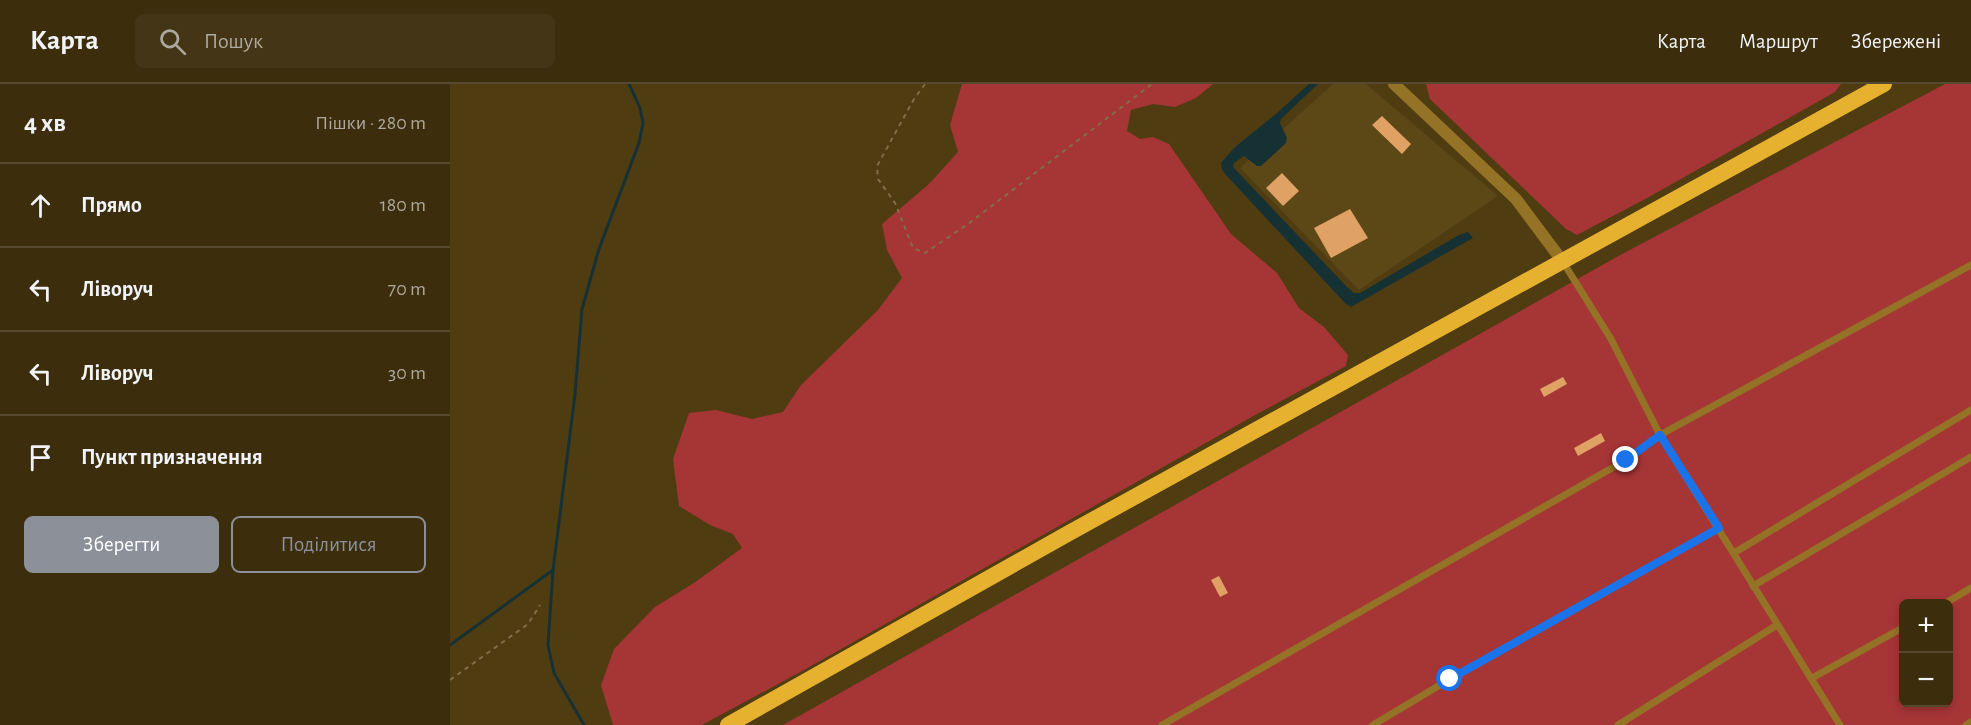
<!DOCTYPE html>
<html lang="uk">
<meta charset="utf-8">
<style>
:root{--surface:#3c2d0d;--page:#433516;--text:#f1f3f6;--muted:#aca89d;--line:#55492e;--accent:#8c9099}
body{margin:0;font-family:"Alegreya Sans",sans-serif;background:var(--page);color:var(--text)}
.controls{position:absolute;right:18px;bottom:18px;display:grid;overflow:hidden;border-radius:9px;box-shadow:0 3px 9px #0003}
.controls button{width:54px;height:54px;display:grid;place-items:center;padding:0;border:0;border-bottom:2px solid var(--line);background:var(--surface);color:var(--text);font:30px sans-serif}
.stop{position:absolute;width:18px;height:18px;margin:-14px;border:4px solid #1a73e8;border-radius:50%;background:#fff}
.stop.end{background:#1a73e8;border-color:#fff;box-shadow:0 2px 6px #0008}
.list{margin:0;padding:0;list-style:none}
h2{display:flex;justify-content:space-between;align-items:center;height:78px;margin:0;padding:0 24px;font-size:26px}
h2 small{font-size:20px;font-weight:400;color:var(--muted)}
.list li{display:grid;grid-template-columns:39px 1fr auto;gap:18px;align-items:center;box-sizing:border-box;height:84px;padding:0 24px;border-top:2px solid var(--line)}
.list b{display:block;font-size:22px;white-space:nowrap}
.list em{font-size:20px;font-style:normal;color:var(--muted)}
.actions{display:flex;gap:12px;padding:18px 24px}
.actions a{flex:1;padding:14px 0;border:2px solid var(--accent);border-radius:9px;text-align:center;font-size:21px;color:var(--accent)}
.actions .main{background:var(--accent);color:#fff}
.icon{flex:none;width:33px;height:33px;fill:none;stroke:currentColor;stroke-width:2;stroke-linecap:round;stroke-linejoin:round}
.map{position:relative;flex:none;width:1521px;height:641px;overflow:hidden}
header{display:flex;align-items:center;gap:36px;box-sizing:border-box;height:84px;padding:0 30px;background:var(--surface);border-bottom:2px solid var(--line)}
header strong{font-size:28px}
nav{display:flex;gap:33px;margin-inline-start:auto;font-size:21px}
.search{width:420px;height:54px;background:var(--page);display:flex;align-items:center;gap:15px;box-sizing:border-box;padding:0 21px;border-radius:9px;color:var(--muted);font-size:22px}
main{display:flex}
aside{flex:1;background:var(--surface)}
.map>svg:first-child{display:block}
.built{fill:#5c4716}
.green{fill:#a63536;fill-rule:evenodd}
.water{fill:#163134}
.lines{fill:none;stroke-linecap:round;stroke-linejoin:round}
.stream{stroke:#163134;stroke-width:3}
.building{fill:#e0a164}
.path{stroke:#826e45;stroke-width:2;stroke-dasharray:4.5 4.5;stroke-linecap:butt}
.service{stroke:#957326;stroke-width:7}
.minor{stroke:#957326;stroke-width:12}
.trunk{stroke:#e6b12e;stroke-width:16}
.route{stroke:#1a73e8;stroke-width:8}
</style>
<header>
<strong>Карта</strong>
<div class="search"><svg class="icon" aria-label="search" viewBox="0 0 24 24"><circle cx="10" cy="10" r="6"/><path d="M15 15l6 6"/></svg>Пошук</div>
<nav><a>Карта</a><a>Маршрут</a><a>Збережені</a></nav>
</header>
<main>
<aside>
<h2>4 хв<small>Пішки · 280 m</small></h2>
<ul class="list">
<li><svg class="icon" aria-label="ahead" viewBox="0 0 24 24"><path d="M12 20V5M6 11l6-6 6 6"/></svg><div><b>Прямо</b></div><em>180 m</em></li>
<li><svg class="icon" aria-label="left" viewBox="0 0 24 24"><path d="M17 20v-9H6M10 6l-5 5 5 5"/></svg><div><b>Ліворуч</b></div><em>70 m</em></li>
<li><svg class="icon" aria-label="left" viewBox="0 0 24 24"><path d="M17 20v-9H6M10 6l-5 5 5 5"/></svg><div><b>Ліворуч</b></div><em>30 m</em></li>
<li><svg class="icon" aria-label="arrive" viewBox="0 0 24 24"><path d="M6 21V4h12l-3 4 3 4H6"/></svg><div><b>Пункт призначення</b></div></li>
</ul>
<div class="actions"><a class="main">Зберегти</a><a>Поділитися</a></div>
</aside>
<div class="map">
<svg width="1521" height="641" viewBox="0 0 1521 641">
<rect width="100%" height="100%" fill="#503c11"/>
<path class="built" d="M883 0H916L1048 112 909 206 790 84Z"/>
<g class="green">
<path d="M512 0H763L746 14 725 23 703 20 681 26 677 47 690 55 703 53 719 60 781 150 827 189 849 224 874 243 898 271 896 282 807 330 354 586 252 641H163L151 601 164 565 205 523 244 499 292 464 283 450 260 441 229 422 223 375 239 329 266 326 302 335 333 328 351 301 428 226 452 194 437 166 432 140 479 100 508 68 500 41Z"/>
<path d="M976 0H1391L1385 8 1199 113 1127 151 1116 145 980 15Z"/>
<path d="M1495 0H1521V641H333L1172 170ZM1454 520H1498V618H1454Z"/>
</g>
<path class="water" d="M859 0H868L831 35 830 39 837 54 836 59 811 82H807L794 72 784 79 783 83 897 203 904 209H910L1009 151 1018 148 1023 154 901 223 895 219 778 93 772 86 771 79 784 64 827 29Z"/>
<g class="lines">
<g class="stream">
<path d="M0 561 103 486"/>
<path d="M134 641 104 589 98 561 103 486 125 310 132 225 149 165 189 59 193 39 190 24 179 0"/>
</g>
</g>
<g class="building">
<path d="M932 32 961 60 952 70 922 41Z"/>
<path d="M832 89 849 107 833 122 816 104Z"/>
<path d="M900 125 918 154 881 174 864 144Z"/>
<path d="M1113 293 1117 300 1094 313 1090 305Z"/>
<path d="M1151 349 1155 357 1128 372 1124 364Z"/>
<path d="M769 492 778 509 770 513 761 496Z"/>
</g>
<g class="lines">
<g class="path">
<path d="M475 0 464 15 427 82 428 95 445 119 463 164 475 169 518 140 702 0"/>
<path d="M0 596 78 540 90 521"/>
</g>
<g class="service">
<path d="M1113 178 1161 255 1210 351 1390 641"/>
<path d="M1284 469 1521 326"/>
<path d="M1303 502 1521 373"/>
<path d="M1494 520 1521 504"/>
<path d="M1362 594 1454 543"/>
<path d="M712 641 1176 376 1210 351 1521 181"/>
<path d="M923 641 1000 595 1269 444"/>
<path d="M1168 641 1327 541"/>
<path d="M1516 641 1521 638"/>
</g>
<path class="minor" d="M944 0 1066 115 1113 178"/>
<path class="trunk" d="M278 641 619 449 1434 0"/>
</g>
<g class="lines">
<path class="route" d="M1000 595 1269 444 1210 351 1176 376"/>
</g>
</svg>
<div class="controls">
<button>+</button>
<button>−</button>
</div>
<div class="stop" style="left:1000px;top:595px"></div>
<div class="stop end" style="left:1176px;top:376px"></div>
</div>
</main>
